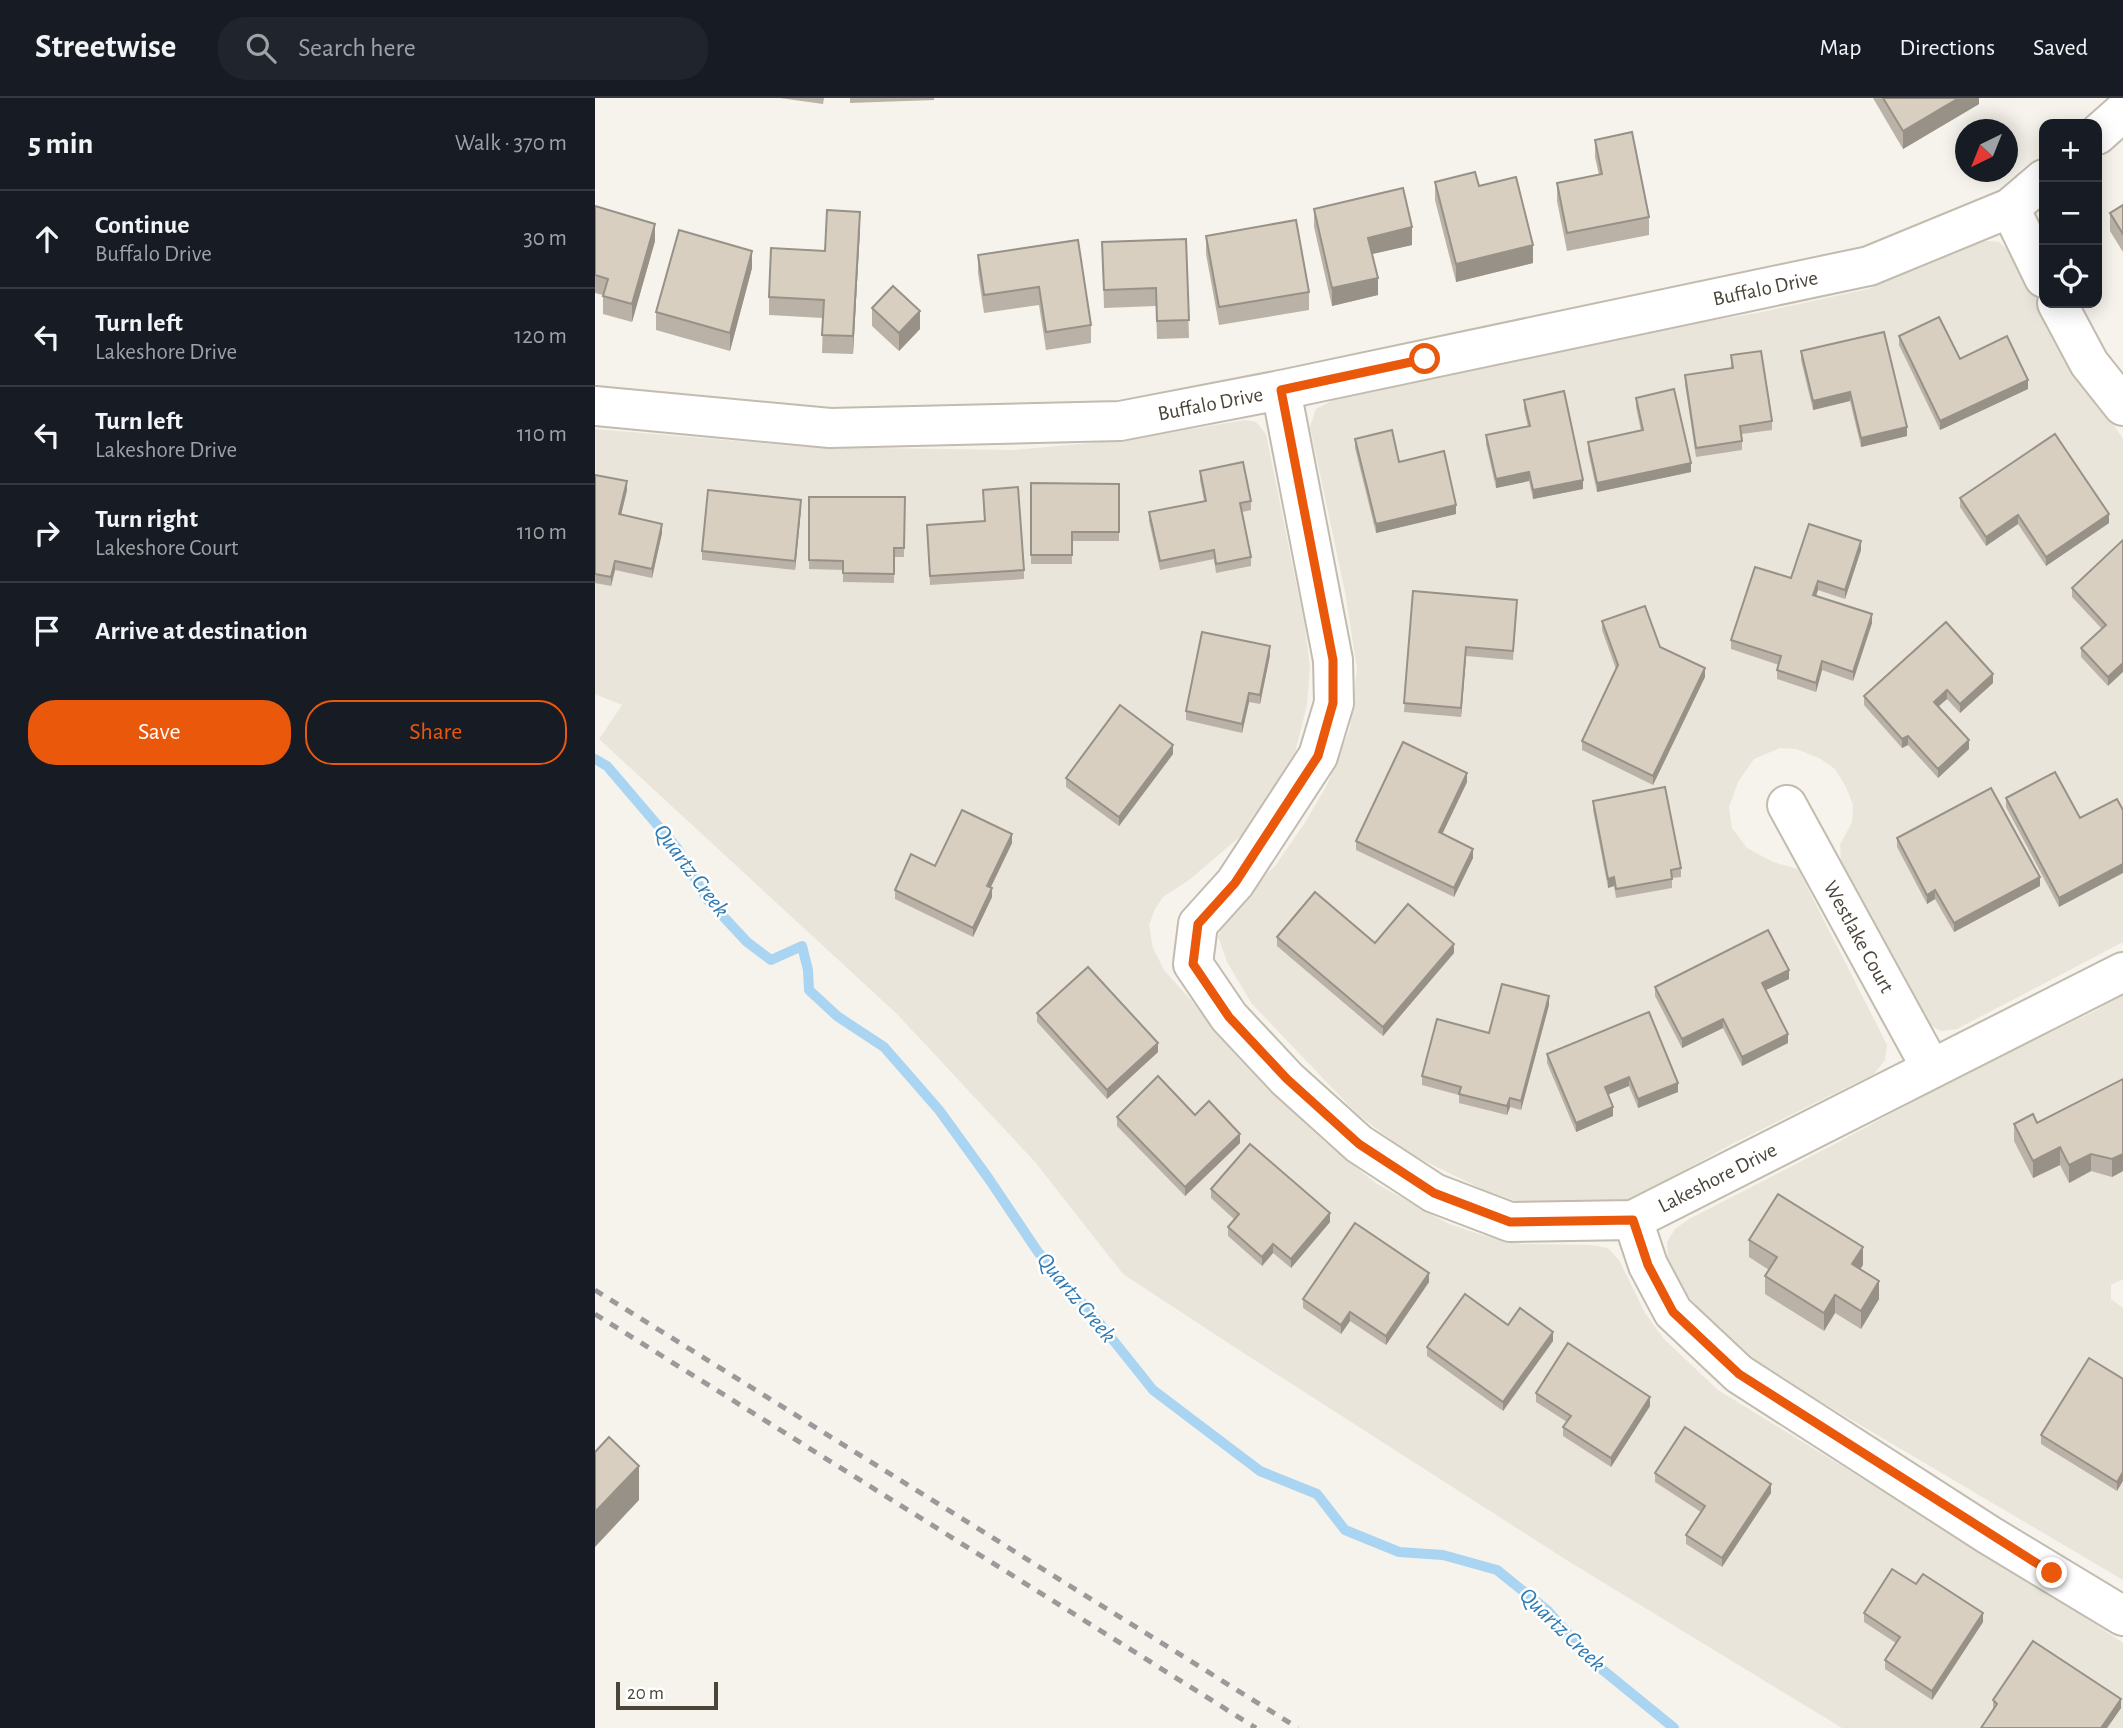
<!DOCTYPE html>
<meta charset="utf-8">
<style>
:root{--surface:#171b24;--page:#20242c;--text:#f1f3f6;--muted:#9ea1a6;--line:#363941;--accent:#ea580c}
body{margin:0;font-family:"Alegreya Sans",sans-serif;background:var(--page);color:var(--text)}
.controls{position:absolute;right:21px;top:21px;display:grid;overflow:hidden;border-radius:14px;box-shadow:0 4px 18px #0003}
.controls button{width:63px;height:63px;display:grid;place-items:center;padding:0;border:0;border-bottom:2px solid var(--line);background:var(--surface);color:var(--text);font:35px sans-serif}
.compass{position:absolute;left:1360px;top:21px;width:63px;height:63px;border-radius:50%;background:var(--surface);box-shadow:0 4px 18px #0003;rotate:223deg}
.scale{position:absolute;left:21px;bottom:18px;width:102px;box-sizing:border-box;padding-left:7px;border:4px solid #4b4439;border-top:0;font-size:19px;line-height:24px;white-space:nowrap;color:#4b4439;-webkit-text-stroke:5px #fff;paint-order:stroke}
.stop{position:absolute;width:21px;height:21px;margin:-16px;border:5px solid #ea580c;border-radius:50%;background:#fff}
.stop.end{background:#ea580c;border-color:#fff;box-shadow:0 2px 7px #0008}
.list{margin:0;padding:0;list-style:none}
h2{display:flex;justify-content:space-between;align-items:center;height:91px;margin:0;padding:0 28px;font-size:30px}
h2 small{font-size:23px;font-weight:400;color:var(--muted)}
.list li{display:grid;grid-template-columns:46px 1fr auto;gap:21px;align-items:center;box-sizing:border-box;height:98px;padding:0 28px;border-top:2px solid var(--line)}
.list b{display:block;font-size:26px;white-space:nowrap}
.list p{margin:0;font-size:23px;white-space:nowrap;color:var(--muted)}
.list em{font-size:23px;font-style:normal;color:var(--muted)}
.actions{display:flex;gap:14px;padding:21px 28px}
.actions a{flex:1;padding:16px 0;border:2px solid var(--accent);border-radius:28px;text-align:center;font-size:24px;color:var(--accent)}
.actions .main{background:var(--accent);color:#fff}
.icon{flex:none;width:38px;height:38px;fill:none;stroke:currentColor;stroke-width:2;stroke-linecap:round;stroke-linejoin:round}
.map{position:relative;flex:none;width:1528px;height:1630px;overflow:hidden}
header{display:flex;align-items:center;gap:42px;box-sizing:border-box;height:98px;padding:0 35px;background:var(--surface);border-bottom:2px solid var(--line)}
header strong{font-size:33px}
nav{display:flex;gap:38px;margin-inline-start:auto;font-size:24px}
.search{width:490px;height:63px;background:var(--page);display:flex;align-items:center;gap:18px;box-sizing:border-box;padding:0 24px;border-radius:28px;color:var(--muted);font-size:26px}
main{display:flex}
aside{flex:1;background:var(--surface)}
.map>svg:first-child{display:block}
.residential{fill:#eae5da}
.lines{fill:none;stroke-linecap:round;stroke-linejoin:round}
.stream{stroke:#a9d4f2;stroke-width:10}
.minor-casing{stroke:#c2bbae;stroke-width:42}
.minor{stroke:#fff;stroke-width:38}
.rail{stroke:#9a9a9a;stroke-width:5;stroke-dasharray:9 9;stroke-linecap:butt}
.wall{fill:#bab2a6}
.shaded-wall{fill:#979187}
.building{fill:#d8cfc1;stroke:#979187;stroke-width:2}
.route{stroke:#ea580c;stroke-width:9}
.labels{text-anchor:middle;dominant-baseline:central;stroke-width:5;stroke-linejoin:round;paint-order:stroke}
.street-label{font-size:21px;fill:#4b4439;stroke:#fff}
.water-label{font-size:23px;font-style:italic;fill:#2e7ab2;stroke:#fff}
</style>
<header>
<strong>Streetwise</strong>
<div class="search"><svg class="icon" aria-label="search" viewBox="0 0 24 24"><circle cx="10" cy="10" r="6"/><path d="M15 15l6 6"/></svg>Search here</div>
<nav><a>Map</a><a>Directions</a><a>Saved</a></nav>
</header>
<main>
<aside>
<h2>5 min<small>Walk · 370 m</small></h2>
<ul class="list">
<li><svg class="icon" aria-label="ahead" viewBox="0 0 24 24"><path d="M12 20V5M6 11l6-6 6 6"/></svg><div><b>Continue</b><p>Buffalo Drive</p></div><em>30 m</em></li>
<li><svg class="icon" aria-label="left" viewBox="0 0 24 24"><path d="M17 20v-9H6M10 6l-5 5 5 5"/></svg><div><b>Turn left</b><p>Lakeshore Drive</p></div><em>120 m</em></li>
<li><svg class="icon" aria-label="left" viewBox="0 0 24 24"><path d="M17 20v-9H6M10 6l-5 5 5 5"/></svg><div><b>Turn left</b><p>Lakeshore Drive</p></div><em>110 m</em></li>
<li><svg class="icon" aria-label="right" viewBox="0 0 24 24"><path d="M7 20v-9h11M14 6l5 5-5 5"/></svg><div><b>Turn right</b><p>Lakeshore Court</p></div><em>110 m</em></li>
<li><svg class="icon" aria-label="arrive" viewBox="0 0 24 24"><path d="M6 21V4h12l-3 4 3 4H6"/></svg><div><b>Arrive at destination</b></div></li>
</ul>
<div class="actions"><a class="main">Save</a><a>Share</a></div>
</aside>
<div class="map">
<svg width="1528" height="1630" viewBox="0 0 1528 1630">
<rect width="100%" height="100%" fill="#f6f3ec"/>
<g class="residential">
<path d="M1382 142 1404 144 1418 157 1502 302 1528 341V844L1362 931 1346 933 1332 925 1246 764 1245 747 1257 724 1258 707 1251 689 1240 671 1224 660 1201 651 1185 650 1159 661 1143 684 1134 709 1137 730 1152 750 1178 764 1203 771 1292 947 1290 962 1279 976 1133 1048 1036 1102 998 1108 926 1105 887 1091 811 1054 760 1014 657 906 632 864 623 838 636 807 680 768 709 726 732 687 755 630 762 571 750 494 715 329 721 311 738 302 752 298 1065 231 1162 215 1273 191Z"/>
<path d="M650 322 661 324 671 336 709 524 715 568 712 607 699 659 660 723 647 737 594 782 568 799 560 811 554 827 558 850 569 872 688 1005 730 1044 782 1086 854 1126 887 1137 926 1146 995 1147 1013 1150 1024 1162 1050 1215 1069 1241 1123 1292 1448 1491 1528 1545V1630H1247L973 1463 650 1256 528 1176 440 1064 301 915 4 641 27 607 0 596V331L212 349 419 352 530 342Z"/>
<path d="M1528 897V1181L1516 1187V1201L1528 1210V1482L1167 1269 1130 1240 1093 1198 1073 1164 1072 1144 1080 1131 1094 1121 1238 1047 1373 974 1498 914Z"/>
</g>
<g class="lines">
<path class="stream" d="M0 661 12 668 82 750 112 801 152 844 176 862 207 848 213 872 214 892 242 918 289 949 344 1012 394 1081 443 1154 506 1227 558 1292 665 1373 722 1396 750 1432 804 1454 848 1457 902 1472 953 1513 998 1564 1079 1630"/>
<defs>
<g id="minor">
<path d="M1502 37 1528 14"/>
<path d="M1415 110 1449 180"/>
<path d="M1462 205 1494 265 1528 308"/>
<path id="s1" d="M686 292 738 562 739 605 723 658 640 785 603 826 598 866 634 919 692 981 764 1046 839 1095 915 1124 1038 1122 1528 874"/>
<path id="s2" d="M0 308 235 330 525 323 686 292 1274 168 1415 110 1449 81"/>
<path id="s3" d="M1192 707 1336 970"/>
<path d="M1038 1122 1053 1167 1078 1214 1144 1276 1394 1437 1528 1518"/>
</g>
</defs>
<use href="#minor" class="minor-casing"/>
<use href="#minor" class="minor"/>
<g class="rail">
<path d="M0 1192 703 1630"/>
<path d="M0 1216 661 1630"/>
</g>
</g>
<g class="wall">
<path d="M185 0H229L228 6Z"/>
<path d="M255 0H339V2L255 5Z"/>
<path d="M1278 0H1384V6L1308 51Z"/>
<path d="M1000 42 1054 119V137L972 153 962 103V85L1004 77 1000 59Z"/>
<path d="M840 84 884 88 938 165 861 184 840 102Z"/>
<path d="M1528 107V154L1515 133V115Z"/>
<path d="M0 108 60 143 37 224 8 216V197L0 195Z"/>
<path d="M719 111 817 147 777 156 783 197 737 208 719 129Z"/>
<path d="M265 131 258 256 227 255 228 220 174 217V199L230 153Z"/>
<path d="M611 138 714 194V212L624 227 611 156Z"/>
<path d="M591 141 594 240 562 241 561 208 509 210 507 144Z"/>
<path d="M483 142 496 227V245L451 252 444 207 389 215 383 175V157Z"/>
<path d="M157 170 135 253 61 232V214Z"/>
<path d="M277 210 325 231 304 253 277 228Z"/>
<path d="M1304 238 1365 261 1433 291 1345 332 1304 247Z"/>
<path d="M1206 253 1312 338 1266 349 1255 303 1218 312 1206 262Z"/>
<path d="M1136 257 1177 323V332L1147 336V352L1101 359 1090 286V277L1136 270Z"/>
<path d="M1041 300 1096 374 1002 394 993 353V344L1046 333 1041 309Z"/>
<path d="M929 302 988 391 938 401 934 383 901 390 891 346V337L933 329 929 311Z"/>
<path d="M760 341 804 364 861 416 781 435 760 350Z"/>
<path d="M605 373 656 403V412L647 414 656 459V468L621 475 619 461 565 472 554 423V414L609 403 605 382Z"/>
<path d="M0 377 32 392 26 417 67 435 57 480 20 472 16 488 0 485Z"/>
<path d="M436 385 524 386V443H477V466H436Z"/>
<path d="M388 392 429 472V481L335 487 332 427 389 423Z"/>
<path d="M214 399H310L309 459H299V485L248 484V472L214 471Z"/>
<path d="M1365 400 1514 425 1451 468 1423 426 1391 448 1365 409Z"/>
<path d="M206 411 200 472 107 462V453Z"/>
<path d="M1528 442 1513 588 1486 559V550L1507 531 1477 499V490Z"/>
<path d="M1266 452 1250 501 1223 492 1221 498 1277 525 1258 583 1227 572 1221 594 1182 581V572L1184 567 1136 551V542L1196 480Z"/>
<path d="M818 493 922 511 918 562 871 558 866 619 809 614Z"/>
<path d="M1007 523 1065 549 1110 579 1058 687 987 652V643L1021 571 1007 532Z"/>
<path d="M675 557 665 606 654 604 647 635 591 622V613Z"/>
<path d="M1398 585 1365 615 1352 601 1344 608 1374 651 1343 680 1313 647 1307 650 1269 607V598Z"/>
<path d="M578 656 524 728 471 689V680Z"/>
<path d="M872 684 847 736 878 760 859 799 761 752V743Z"/>
<path d="M1411 700 1485 720 1464 809 1411 709Z"/>
<path d="M998 703 1086 770V779L1077 780V790L1021 800 1019 788 1013 790 998 712Z"/>
<path d="M1302 740 1445 788 1359 834 1340 801 1332 806 1302 749Z"/>
<path d="M417 745 396 789 397 799 378 839 300 801V792L340 768Z"/>
<path d="M682 839 780 845 859 855 788 938 682 848Z"/>
<path d="M1194 881 1171 892 1193 945 1147 968 1128 930 1087 950 1060 898V889Z"/>
<path d="M954 907 926 1012 915 1009 912 1017 864 1005V997L827 987V978L894 935Z"/>
<path d="M442 915 563 954 512 1001 442 924Z"/>
<path d="M952 956 1083 994 1043 1010 1034 988 1013 996 1018 1018 981 1034 952 965Z"/>
<path d="M1528 981V1073L1517 1079 1496 1073 1474 1085 1465 1067 1438 1080 1419 1043V1026L1442 1025Z"/>
<path d="M600 1017 645 1045 590 1098 522 1028V1019Z"/>
<path d="M616 1091 735 1124 696 1170 678 1155 667 1168 633 1138V1129L640 1122 616 1100Z"/>
<path d="M1154 1142 1268 1167 1265 1171 1284 1201 1266 1231 1240 1215 1229 1233 1170 1196V1178L1174 1172 1154 1159Z"/>
<path d="M834 1184 791 1247 755 1223 746 1236 708 1210V1201Z"/>
<path d="M913 1227 958 1243 908 1313 832 1258V1249Z"/>
<path d="M1528 1281 1522 1393 1446 1346V1337Z"/>
<path d="M941 1295 1055 1308 1016 1369 968 1338V1329L972 1324 941 1304Z"/>
<path d="M1060 1375 1176 1395 1127 1469 1091 1446V1437L1106 1414 1060 1384Z"/>
<path d="M1321 1486 1388 1524 1337 1602 1290 1571V1562L1301 1545 1269 1524V1515Z"/>
<path d="M1398 1602 1526 1610 1512 1630H1386L1398 1612Z"/>
</g>
<g class="shaded-wall">
<path d="M1364 0H1384V6L1308 51V33Z"/>
<path d="M265 114V131L258 256V238Z"/>
<path d="M60 126V143L37 224V206Z"/>
<path d="M817 129V147L773 157V140Z"/>
<path d="M938 147V165L861 184V166Z"/>
<path d="M157 153V170L135 253V235Z"/>
<path d="M783 180V197L737 208V190Z"/>
<path d="M325 213V231L304 253V235Z"/>
<path d="M1433 282V291L1345 332V323Z"/>
<path d="M1255 294V303L1218 312V303Z"/>
<path d="M1312 329V338L1266 349V340Z"/>
<path d="M1096 365V374L1002 394V385Z"/>
<path d="M934 374V383L901 390V381Z"/>
<path d="M988 382V391L938 401V392Z"/>
<path d="M32 383V392L24 425V416Z"/>
<path d="M206 402V411L200 472V463Z"/>
<path d="M861 407V416L781 435V426Z"/>
<path d="M1514 416V425L1451 468V459Z"/>
<path d="M1423 417V426L1391 448V439Z"/>
<path d="M67 426V435L57 480V471Z"/>
<path d="M1266 443V452L1250 501V492Z"/>
<path d="M20 463V472L16 488V479Z"/>
<path d="M1223 483V492L1218 506V497Z"/>
<path d="M1277 516V525L1258 583V574Z"/>
<path d="M675 548V557L665 606V597Z"/>
<path d="M871 549V558L866 619V610Z"/>
<path d="M1227 563V572L1221 594V585Z"/>
<path d="M1528 565V574L1513 588V579Z"/>
<path d="M1110 570V579L1058 687V678Z"/>
<path d="M1398 576V585L1365 615V606Z"/>
<path d="M1352 592V601L1339 612V604Z"/>
<path d="M654 595V604L647 635V626Z"/>
<path d="M1313 638V647L1307 650V641Z"/>
<path d="M1374 642V651L1343 680V671Z"/>
<path d="M578 647V656L524 728V719Z"/>
<path d="M872 675V684L844 743V734Z"/>
<path d="M417 736V745L392 797V788Z"/>
<path d="M878 751V760L859 799V790Z"/>
<path d="M1528 766V775L1464 809V800Z"/>
<path d="M1019 779V788L1013 790V781Z"/>
<path d="M1445 779V788L1359 834V825Z"/>
<path d="M397 790V799L378 839V830Z"/>
<path d="M1340 792V801L1332 806V797Z"/>
<path d="M859 846V855L788 938V929Z"/>
<path d="M1194 872V881L1167 894V885Z"/>
<path d="M954 898V907L926 1012V1003Z"/>
<path d="M1128 921V930L1087 950V941Z"/>
<path d="M1193 936V945L1147 968V959Z"/>
<path d="M563 945V954L512 1001V992Z"/>
<path d="M1034 979V988L1010 998V989Z"/>
<path d="M1083 985V994L1043 1010V1001Z"/>
<path d="M915 1000V1009L912 1017V1008Z"/>
<path d="M1018 1009V1018L981 1034V1025Z"/>
<path d="M645 1036V1045L590 1098V1089Z"/>
<path d="M1465 1049V1067L1438 1080V1063Z"/>
<path d="M1496 1056V1073L1474 1085V1067Z"/>
<path d="M1528 1056V1073L1517 1079V1061Z"/>
<path d="M735 1115V1124L696 1170V1161Z"/>
<path d="M678 1146V1155L667 1168V1159Z"/>
<path d="M1268 1149V1167L1257 1184V1166Z"/>
<path d="M834 1175V1184L791 1247V1238Z"/>
<path d="M1284 1183V1201L1266 1231V1213Z"/>
<path d="M1240 1197V1215L1229 1233V1215Z"/>
<path d="M755 1214V1223L746 1236V1227Z"/>
<path d="M958 1234V1243L908 1313V1304Z"/>
<path d="M1055 1299V1308L1016 1369V1360Z"/>
<path d="M44 1368V1402L0 1449V1414Z"/>
<path d="M1528 1374V1383L1522 1393V1384Z"/>
<path d="M1176 1386V1395L1127 1469V1460Z"/>
<path d="M1388 1515V1524L1337 1602V1593Z"/>
<path d="M1526 1601V1610L1512 1630H1506Z"/>
</g>
<g class="building">
<path d="M1288 0H1364L1308 33Z"/>
<path d="M1037 34 1054 119 972 135 962 85 1007 76 1000 42Z"/>
<path d="M880 74 884 88 921 79 938 147 861 166 840 84Z"/>
<path d="M808 90 817 129 773 140 783 180 737 190 719 111Z"/>
<path d="M1528 107V136L1515 115Z"/>
<path d="M0 108 60 126 37 206 8 198 13 181 0 177Z"/>
<path d="M232 112 265 114 258 238 227 237 229 202 174 199 176 150 230 153Z"/>
<path d="M701 122 714 194 624 209 611 138Z"/>
<path d="M84 132 157 153 135 235 61 214Z"/>
<path d="M591 141 594 222 562 223 561 190 509 192 507 144Z"/>
<path d="M483 142 496 227 451 234 444 189 389 197 383 157Z"/>
<path d="M298 188 325 213 304 235 277 210Z"/>
<path d="M1344 219 1365 261 1412 238 1433 282 1345 323 1304 238Z"/>
<path d="M1289 234 1312 329 1266 340 1255 294 1218 303 1206 253Z"/>
<path d="M1166 253 1177 323 1145 328 1147 343 1101 350 1090 277 1138 270 1136 257Z"/>
<path d="M1079 291 1096 365 1002 385 993 344 1048 332 1041 300Z"/>
<path d="M969 293 988 382 938 392 934 374 901 381 891 337 935 328 929 302Z"/>
<path d="M797 332 804 364 849 353 861 407 781 426 760 341Z"/>
<path d="M1460 336 1514 416 1451 459 1423 417 1391 439 1365 400Z"/>
<path d="M648 364 656 403 645 405 656 459 621 466 619 452 565 463 554 414 611 403 605 373Z"/>
<path d="M0 377 32 383 24 416 67 426 57 471 20 463 16 479 0 476Z"/>
<path d="M436 385 524 386V434H477V457H436Z"/>
<path d="M423 389 429 472 335 478 332 427 390 423 388 392Z"/>
<path d="M113 392 206 402 200 463 107 453Z"/>
<path d="M214 399H310L309 450H299V476L248 475V463L214 462Z"/>
<path d="M1214 426 1266 443 1250 492 1223 483 1218 497 1277 516 1258 574 1227 563 1221 585 1182 572 1186 558 1136 542 1160 469 1196 480Z"/>
<path d="M1528 442V565L1513 579 1486 550 1511 527 1477 490Z"/>
<path d="M818 493 922 502 918 553 871 549 866 610 809 605Z"/>
<path d="M1050 508 1065 549 1110 570 1058 678 987 643 1023 567 1007 523Z"/>
<path d="M1351 524 1398 576 1365 606 1352 592 1339 604 1374 642 1343 671 1313 638 1307 641 1269 598Z"/>
<path d="M607 534 675 548 665 597 654 595 647 626 591 613Z"/>
<path d="M525 607 578 647 524 719 471 680Z"/>
<path d="M808 644 872 675 844 734 878 751 859 790 761 743Z"/>
<path d="M1460 674 1485 720 1522 701 1528 712V766L1464 800 1411 700Z"/>
<path d="M1070 689 1086 770 1076 772 1077 781 1021 791 1019 779 1013 781 998 703Z"/>
<path d="M1396 690 1445 779 1359 825 1340 792 1332 797 1302 740Z"/>
<path d="M367 712 417 736 392 788 397 790 378 830 300 792 316 756 340 768Z"/>
<path d="M720 794 780 845 813 806 859 846 788 929 682 839Z"/>
<path d="M1173 832 1194 872 1167 885 1193 936 1147 959 1128 921 1087 941 1060 889Z"/>
<path d="M493 869 563 945 512 992 442 915Z"/>
<path d="M907 886 954 898 926 1003 915 1000 912 1008 864 996 866 989 827 978 842 921 894 935Z"/>
<path d="M1054 914 1083 985 1043 1001 1034 979 1010 989 1018 1009 981 1025 952 956Z"/>
<path d="M563 978 600 1017 614 1003 645 1036 590 1089 522 1019Z"/>
<path d="M1528 981V1056L1517 1061 1496 1056 1474 1067 1465 1049 1438 1063 1419 1026 1438 1016 1442 1025Z"/>
<path d="M655 1046 735 1115 696 1161 678 1146 667 1159 633 1129 644 1116 616 1091Z"/>
<path d="M1183 1096 1268 1149 1257 1166 1284 1183 1266 1213 1240 1197 1229 1215 1170 1178 1182 1159 1154 1142Z"/>
<path d="M760 1125 834 1175 791 1238 755 1214 746 1227 708 1201Z"/>
<path d="M870 1196 913 1227 925 1210 958 1234 908 1304 832 1249Z"/>
<path d="M973 1245 1055 1299 1016 1360 968 1329 976 1318 941 1295Z"/>
<path d="M1494 1260 1528 1281V1374L1522 1384 1446 1337Z"/>
<path d="M1090 1329 1176 1386 1127 1460 1091 1437 1110 1408 1060 1375Z"/>
<path d="M14 1339 44 1368 0 1414V1354Z"/>
<path d="M1297 1471 1321 1486 1328 1476 1388 1515 1337 1593 1290 1562 1305 1539 1269 1515Z"/>
<path d="M1438 1543 1526 1601 1506 1630H1386L1402 1606 1398 1602Z"/>
</g>
<g class="lines">
<path class="route" d="M830 261 686 292 738 562V605L723 658 640 785 603 826 598 866 634 919 692 981 764 1046 839 1095 915 1124 1038 1122 1053 1167 1078 1214 1144 1276 1457 1475"/>
</g>
<g class="labels">
<g class="street-label">
<text stroke="none"><textPath href="#s2" startOffset="1185">Buffalo Drive</textPath></text>
<text stroke="none"><textPath href="#s2" startOffset="618">Buffalo Drive</textPath></text>
<text stroke="none"><textPath href="#s3" startOffset="150">Westlake Court</textPath></text>
<text stroke="none"><textPath href="#s1" startOffset="1255">Lakeshore Drive</textPath></text>
</g>
<g class="water-label">
<text transform="translate(96 773) rotate(53)">Quartz Creek</text>
<text transform="translate(481 1200) rotate(50)">Quartz Creek</text>
<text transform="translate(967 1532) rotate(44)">Quartz Creek</text>
</g>
</g>
</svg>
<div class="controls">
<button>+</button>
<button>−</button>
<button><svg class="icon" aria-label="locate" viewBox="0 0 24 24"><circle cx="12" cy="12" r="6"/><path d="M12 2v4M12 18v4M2 12h4M18 12h4"/></svg></button>
</div>
<svg class="compass" viewBox="-18 -18 36 36"><path d="M0-13l5 13h-10z" fill="#e53935"/><path d="M0 13l5-13h-10z" fill="#9ea1a6"/></svg>
<div class="scale">20 m</div>
<div class="stop" style="left:830px;top:261px"></div>
<div class="stop end" style="left:1457px;top:1475px"></div>
</div>
</main>
